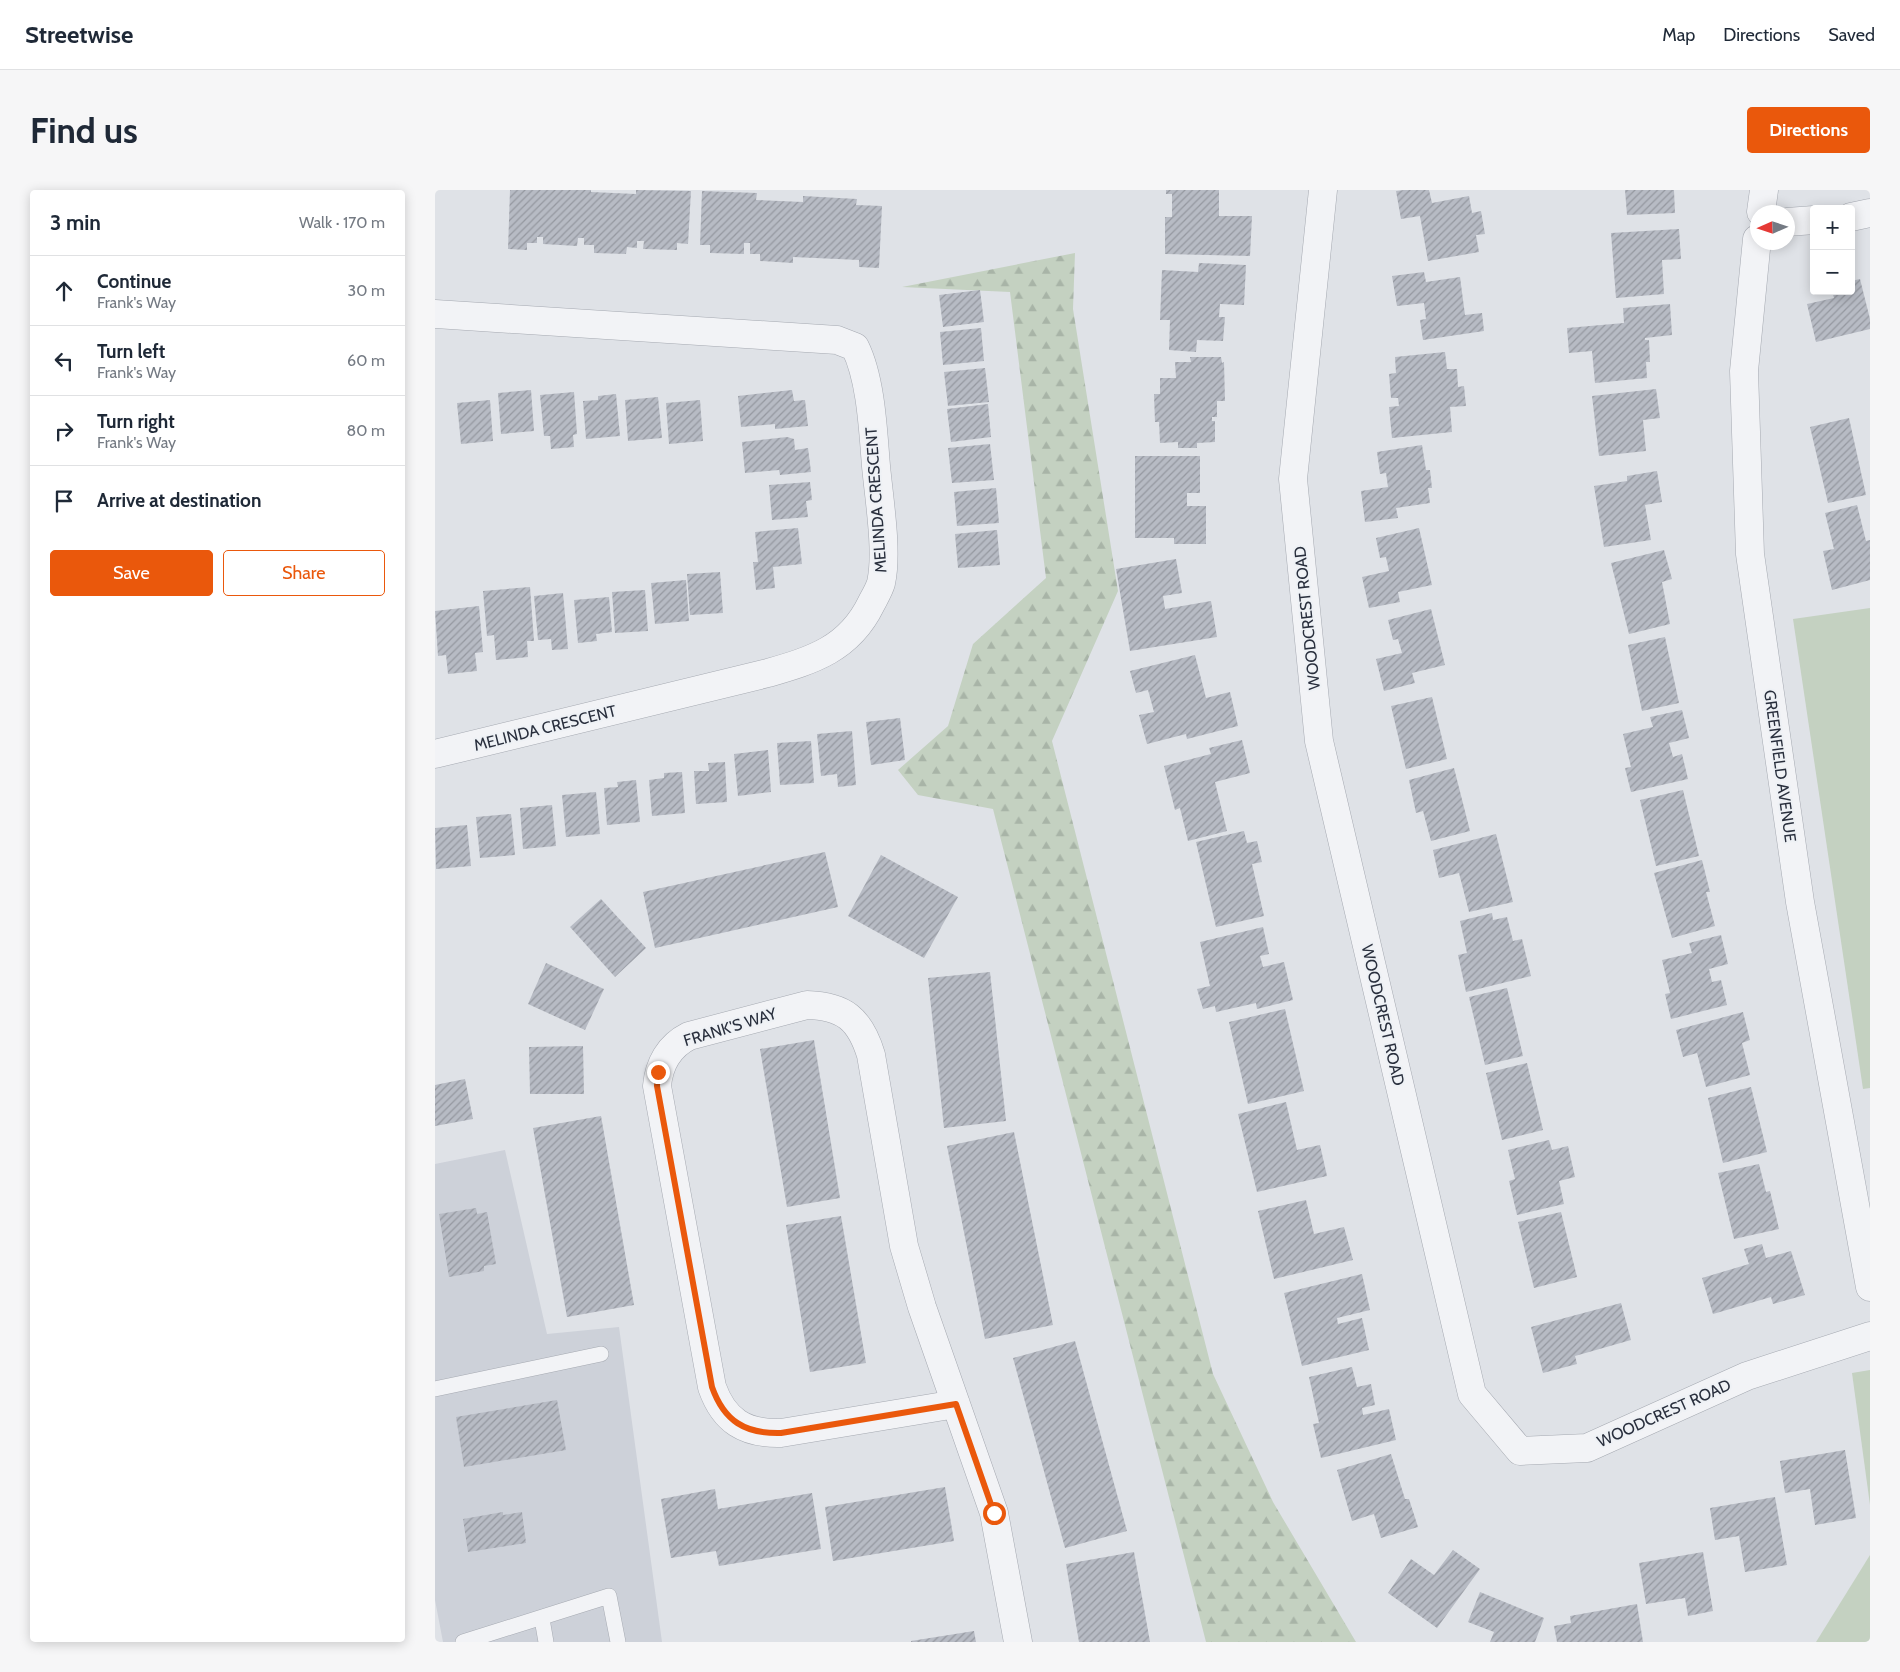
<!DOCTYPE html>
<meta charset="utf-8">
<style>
:root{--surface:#fff;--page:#f6f6f7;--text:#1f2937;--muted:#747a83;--line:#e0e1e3;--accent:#ea580c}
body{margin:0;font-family:Cabin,sans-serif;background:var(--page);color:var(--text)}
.controls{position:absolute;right:15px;top:15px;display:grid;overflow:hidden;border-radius:5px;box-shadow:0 2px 12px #0003}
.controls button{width:45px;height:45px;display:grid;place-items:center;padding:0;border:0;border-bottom:1px solid var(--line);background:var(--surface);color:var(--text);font:25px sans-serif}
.compass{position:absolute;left:1315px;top:15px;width:45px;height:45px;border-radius:50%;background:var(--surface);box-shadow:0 2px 12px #0003;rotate:267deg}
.stop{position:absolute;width:15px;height:15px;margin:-11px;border:4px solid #ea580c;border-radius:50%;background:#fff}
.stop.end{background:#ea580c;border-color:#fff;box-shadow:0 1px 5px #0008}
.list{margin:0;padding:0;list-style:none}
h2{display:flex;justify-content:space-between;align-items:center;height:65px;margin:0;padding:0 20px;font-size:21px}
h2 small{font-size:16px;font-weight:400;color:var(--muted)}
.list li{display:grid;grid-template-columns:32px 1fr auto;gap:15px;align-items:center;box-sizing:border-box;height:70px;padding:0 20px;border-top:1px solid var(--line)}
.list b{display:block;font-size:19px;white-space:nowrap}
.list p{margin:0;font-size:16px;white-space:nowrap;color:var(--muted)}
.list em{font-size:16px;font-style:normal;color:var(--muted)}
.actions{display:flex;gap:10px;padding:15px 20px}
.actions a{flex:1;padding:11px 0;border:1px solid var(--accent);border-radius:5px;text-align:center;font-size:18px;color:var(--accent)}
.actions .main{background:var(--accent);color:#fff}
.icon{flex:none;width:28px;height:28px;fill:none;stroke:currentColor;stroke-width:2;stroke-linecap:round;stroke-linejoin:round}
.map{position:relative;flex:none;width:1435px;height:1452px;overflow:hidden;border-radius:5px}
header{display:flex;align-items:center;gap:30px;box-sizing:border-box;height:70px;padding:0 25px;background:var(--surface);border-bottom:1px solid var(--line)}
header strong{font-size:24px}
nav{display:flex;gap:28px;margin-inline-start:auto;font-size:18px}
.intro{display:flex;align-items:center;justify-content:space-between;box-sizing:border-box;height:120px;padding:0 30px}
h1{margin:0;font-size:35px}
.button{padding:12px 22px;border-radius:5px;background:var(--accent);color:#fff;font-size:18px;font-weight:700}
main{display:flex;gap:30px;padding:0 30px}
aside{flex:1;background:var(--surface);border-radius:5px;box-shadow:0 2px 12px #0003}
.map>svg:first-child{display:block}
.built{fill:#cdd1d9}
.forest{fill:url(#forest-firs)}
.green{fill:#c4d1c1}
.building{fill:url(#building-hatch)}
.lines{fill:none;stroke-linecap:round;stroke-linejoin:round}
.service-casing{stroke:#a5a9b1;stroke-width:16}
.minor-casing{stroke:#a5a9b1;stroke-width:29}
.service{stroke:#f2f3f6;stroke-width:15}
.minor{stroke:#f2f3f6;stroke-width:28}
.route{stroke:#ea580c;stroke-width:6}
.labels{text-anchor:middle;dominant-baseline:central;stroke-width:4;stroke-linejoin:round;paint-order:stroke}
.street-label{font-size:16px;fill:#292f3d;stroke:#eef1f5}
</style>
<header>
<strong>Streetwise</strong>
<nav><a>Map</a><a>Directions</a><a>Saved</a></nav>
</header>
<div class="intro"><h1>Find us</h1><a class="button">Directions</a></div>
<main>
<aside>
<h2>3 min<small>Walk · 170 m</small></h2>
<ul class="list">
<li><svg class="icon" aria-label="ahead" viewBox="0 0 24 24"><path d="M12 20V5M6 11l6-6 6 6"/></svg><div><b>Continue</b><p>Frank's Way</p></div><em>30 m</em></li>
<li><svg class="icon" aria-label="left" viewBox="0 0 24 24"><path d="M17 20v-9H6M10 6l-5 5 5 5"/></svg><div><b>Turn left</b><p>Frank's Way</p></div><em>60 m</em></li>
<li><svg class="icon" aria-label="right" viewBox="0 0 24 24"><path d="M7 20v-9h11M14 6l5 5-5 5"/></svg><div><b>Turn right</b><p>Frank's Way</p></div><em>80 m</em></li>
<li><svg class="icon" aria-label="arrive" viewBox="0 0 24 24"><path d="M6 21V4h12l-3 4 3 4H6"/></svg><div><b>Arrive at destination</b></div></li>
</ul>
<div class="actions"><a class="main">Save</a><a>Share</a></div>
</aside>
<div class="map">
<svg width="1435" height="1452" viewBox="0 0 1435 1452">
<defs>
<pattern id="forest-firs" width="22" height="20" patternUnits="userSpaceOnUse" patternTransform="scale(1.25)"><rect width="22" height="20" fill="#c4d1c1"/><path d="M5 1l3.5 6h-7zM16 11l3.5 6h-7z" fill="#a8b4a7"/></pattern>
<pattern id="building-hatch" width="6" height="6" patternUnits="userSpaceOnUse" patternTransform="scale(1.25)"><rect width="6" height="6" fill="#b7bbc4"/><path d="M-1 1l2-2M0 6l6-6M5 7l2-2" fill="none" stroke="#9598a0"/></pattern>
</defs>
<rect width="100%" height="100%" fill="#dfe2e7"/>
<path class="built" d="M70 960 112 1144 184 1137 227 1452H8L0 1410V974Z"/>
<path class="forest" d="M640 63 638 119 683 401 617 551 778 1184 838 1312 921 1452H771L558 619 483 605 463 580 513 536 538 454 611 388 575 102 467 97Z"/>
<g class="green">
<path d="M1435 418V898L1428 899 1358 429Z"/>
<path d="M1435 1180V1315L1417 1183Z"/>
<path d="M1435 1365V1452H1381Z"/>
</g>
<g class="building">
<path d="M75 0H156V2L201 4V0L256 1 253 54 242 53V60L208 59 209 51H202V58L192 57 191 64 159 63V55H149V48H143L142 56 108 54V47H102V53H92V60L73 59Z"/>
<path d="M731 0H784V26H817L815 66 730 64V27H737V4H731Z"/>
<path d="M969 0H994L997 13 1034 6 1037 23 1046 21 1050 44 1041 45 1044 62 993 71 985 26 966 29 961 1Z"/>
<path d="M1190 0H1239L1240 23 1192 25Z"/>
<path d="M267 1 322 3 321 10 368 12V6L422 9 421 15 447 16 444 78 424 77V70L358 67V73L325 71V64H315V53H309V64L275 63V55H265Z"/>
<path d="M1244 39 1246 69 1227 70 1229 104 1181 108 1176 43Z"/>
<path d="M764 73 811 75 809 115 785 114 784 127H790L788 151 762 150 761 162 734 160 735 130H725L727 80 763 82Z"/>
<path d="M989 82 991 92 1025 87 1030 125 1047 123 1049 141 988 150 985 130 991 129 989 113 962 116 957 86Z"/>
<path d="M1425 89 1435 129V139L1381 152 1372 114 1399 108 1397 101H1416V91Z"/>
<path d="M545 100 549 132 508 137 504 105Z"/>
<path d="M1235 114 1237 145 1210 148V150H1214L1215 172H1211L1212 188 1160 193 1157 161 1134 163 1132 138 1189 133 1188 118Z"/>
<path d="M546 138 549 171 508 175 505 142Z"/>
<path d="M1010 162 1012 179H1022L1023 197 1029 196 1031 216 1015 217 1017 242 957 248 954 217 964 216 963 208H956L954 184 961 183 960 167Z"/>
<path d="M755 167H786L787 173 789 172 790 211H782V227H777V231H780V252L762 253V258H743V252L725 253 724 232H720L719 204H725V188H741L740 172H756Z"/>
<path d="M550 178 554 212 513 216 509 182Z"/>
<path d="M1221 199 1225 228 1208 230 1211 261 1164 266 1157 206Z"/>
<path d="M96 200 99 241 66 244 63 203Z"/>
<path d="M357 200 359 211 370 210 373 236 340 239V234L306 237 303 206Z"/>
<path d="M139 202 142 244 138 245 139 257 116 259 115 246H109L105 205Z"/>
<path d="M181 204 185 246 151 249 148 211 163 210V206Z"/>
<path d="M223 207 227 248 193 251 190 210Z"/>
<path d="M55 210 58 251 26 254 22 213Z"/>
<path d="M265 210 268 251 234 254 231 213Z"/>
<path d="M553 214 556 247 516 252 512 219Z"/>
<path d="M1414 228 1431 305 1393 313 1375 237Z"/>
<path d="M352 247 359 249 360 260 373 258 376 282 345 285 344 280 310 283 307 252Z"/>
<path d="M555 254 559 290 517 293 513 258Z"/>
<path d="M987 255 991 280H995L997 298H993L995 313 961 318 963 328 930 332 926 301 953 297 951 283 945 284 942 262Z"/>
<path d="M700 266H765V303H752V316H771V354H739V348H700Z"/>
<path d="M1222 281 1227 312 1210 315 1216 350 1169 357 1159 296 1192 291V286Z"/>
<path d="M375 292 377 310 371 311 373 327 337 330 334 295Z"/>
<path d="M561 298 564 333 522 336 519 302Z"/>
<path d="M1422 315 1431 351 1435 350V390L1397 400 1388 361 1399 359 1390 323Z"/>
<path d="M363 338 367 374 338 377 340 398 321 400 318 372H323L320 342Z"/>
<path d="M984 338 997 395 963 402 965 412 934 418 927 387 954 381 951 367 945 368 941 348Z"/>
<path d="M562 340 565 375 523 378 520 344Z"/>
<path d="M1229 360 1237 389 1227 392 1235 434 1194 444 1176 373Z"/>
<path d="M741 369 747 403 728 406 730 419 776 411 782 447 695 461 681 379Z"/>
<path d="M285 382 288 423 255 425 252 384Z"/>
<path d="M251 390 254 431 220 434 216 393Z"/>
<path d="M95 397 99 451H92L93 467 61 470 59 445 52 446 48 401Z"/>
<path d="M210 400 213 441 180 443 177 402Z"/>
<path d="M128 403 133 459 117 460 116 449 103 450 99 406Z"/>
<path d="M174 407 177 442 161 444 162 451 143 453 139 410Z"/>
<path d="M44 416 48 462 40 463 42 481 13 484 11 465 3 466 0 421Z"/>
<path d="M996 419 1010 475 977 483 980 493 949 501 941 469 967 463 963 449 958 450 953 430Z"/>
<path d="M1230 447 1244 513 1207 521 1193 455Z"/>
<path d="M760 465 771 508 795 502 803 536 752 549 751 544 712 554 704 525 719 522 713 500 701 503 695 481Z"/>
<path d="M997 507 1012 569 971 579 956 516Z"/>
<path d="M1247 520 1254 548 1234 553 1238 567 1247 564 1253 589 1196 602 1190 578 1196 577 1188 544 1218 537 1215 527Z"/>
<path d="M465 528 470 570 436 575 431 532Z"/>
<path d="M417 541 421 595 403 597 402 584 386 586 382 544Z"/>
<path d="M807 550 815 583 780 592 792 641 753 651 745 618 740 620 729 576 776 564 774 558Z"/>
<path d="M376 551 379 593 345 595 342 553Z"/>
<path d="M333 560 336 602 303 606 299 564Z"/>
<path d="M290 572 292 612 261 614 259 581H274L273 573Z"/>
<path d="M1019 578 1035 641 996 651 988 621 981 623 974 590Z"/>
<path d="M247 582 250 623 217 626 214 590 229 588V583Z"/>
<path d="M201 590 205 632 172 635 169 598 183 597 182 592Z"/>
<path d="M1248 600 1264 666 1221 676 1205 610Z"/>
<path d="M161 602 165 644 131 647 127 605Z"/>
<path d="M117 615 121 656 88 659 85 618Z"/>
<path d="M76 624 80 665 45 668 41 627Z"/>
<path d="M32 635 36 676 1 679 0 638Z"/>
<path d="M809 641 812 653 822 651 827 672 817 674 829 726 781 737 761 652Z"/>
<path d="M1061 644 1078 712 1034 722 1024 683 1004 688 998 660Z"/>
<path d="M390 662 403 717 220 758 208 702Z"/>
<path d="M446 665 523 707 489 768 413 726Z"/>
<path d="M1267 670 1275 702H1271L1280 736 1237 748 1219 683Z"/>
<path d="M166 709 211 758 180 787 135 737Z"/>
<path d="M1057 723 1058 730 1072 727 1078 751 1087 749 1096 786 1031 802 1023 765 1032 763 1025 731Z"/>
<path d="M828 737 834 764 825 766 828 777 849 772 858 810 822 819 821 813 781 822 780 816 768 819 762 799 775 796 765 752Z"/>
<path d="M1286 745 1293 774 1274 779 1277 792 1286 790 1292 815 1236 829 1230 804 1235 803 1227 770 1257 763 1254 753Z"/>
<path d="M111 773 169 799 150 840 93 814Z"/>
<path d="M555 782 571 931 509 938 493 788Z"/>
<path d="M1072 798 1088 866 1050 875 1034 807Z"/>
<path d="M850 819 869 901 813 914 794 832Z"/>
<path d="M1308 822 1315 850 1307 853 1315 885 1271 897 1262 863 1248 867 1241 840Z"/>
<path d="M379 850 405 1008 352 1017 325 859Z"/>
<path d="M148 856 149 904H95L94 857Z"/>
<path d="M1092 873 1108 940 1067 950 1051 883Z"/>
<path d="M30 889 38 929 0 936V895Z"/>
<path d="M1316 897 1332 962 1288 973 1273 908Z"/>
<path d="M851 912 862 960 885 955 892 986 822 1002 803 924Z"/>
<path d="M166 926 199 1115 132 1127 98 938Z"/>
<path d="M579 942 618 1135 550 1149 512 956Z"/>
<path d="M1114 950 1117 960 1133 956 1140 987 1124 991 1129 1014 1082 1025 1074 991 1080 989 1073 960Z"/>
<path d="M1324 974 1331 1002 1335 1001 1344 1039 1299 1049 1283 983Z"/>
<path d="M871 1010 879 1044 909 1037 918 1070 839 1089 823 1021Z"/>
<path d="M41 1018 42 1024 52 1022 61 1074 49 1076V1081L14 1087 4 1024Z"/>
<path d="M1126 1022 1142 1087 1099 1098 1083 1032Z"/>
<path d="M406 1026 431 1173 375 1182 351 1035Z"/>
<path d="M1327 1054 1331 1068 1356 1061 1370 1105 1338 1114 1336 1107 1278 1124 1267 1088 1314 1074 1309 1059Z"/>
<path d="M927 1084 935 1120 902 1128 903 1134 927 1128 934 1160 867 1176 849 1103Z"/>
<path d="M1186 1113 1196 1150 1140 1166 1142 1174 1108 1183 1096 1137Z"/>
<path d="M640 1151 692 1341 630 1358 578 1168Z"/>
<path d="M917 1177 922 1197 936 1194 940 1215 927 1218 928 1225 954 1219 961 1250 886 1268 878 1234 884 1233 874 1187Z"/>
<path d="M122 1210 131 1260 29 1277 21 1227Z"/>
<path d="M1410 1260 1421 1328 1380 1335 1375 1299 1350 1303 1345 1271Z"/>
<path d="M956 1264 970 1309H974L983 1337 946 1348 939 1324 917 1331 902 1280Z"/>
<path d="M510 1297 519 1351 398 1371 390 1317Z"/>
<path d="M280 1299 283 1319 377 1303 386 1359 284 1376 281 1361 236 1368 226 1309Z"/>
<path d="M1340 1307 1352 1375 1310 1382 1304 1346 1280 1350 1275 1318Z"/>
<path d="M68 1322V1325L87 1322 91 1353 33 1362 28 1329Z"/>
<path d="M1018 1360 1045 1379 1002 1438 953 1403 976 1369 999 1385Z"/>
<path d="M699 1362 715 1452H644L631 1374Z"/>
<path d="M1268 1362 1278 1421 1253 1426 1250 1408 1211 1414 1204 1373Z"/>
<path d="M1045 1402 1109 1428 1100 1452H1055L1059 1442 1033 1432Z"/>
<path d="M1202 1414 1208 1452H1122L1119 1436 1136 1433 1135 1426Z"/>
<path d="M539 1441 541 1452H476V1451Z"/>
</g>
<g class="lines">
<defs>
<g id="service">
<path d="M0 1199 166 1164"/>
<path d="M107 1429 111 1452"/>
<path d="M28 1452 174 1406 183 1452"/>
</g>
<g id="minor">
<path d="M888 0 858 289 884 551 1037 1204 1085 1261 1152 1258 1312 1186 1435 1146"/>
<path d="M1326 22 1329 0"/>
<path d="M1416 27 1435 23"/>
<path d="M1352 32 1379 30"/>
<path d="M1322 49 1309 181 1315 364 1365 712 1435 1097"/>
<path d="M0 124 402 150 420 157C436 189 438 240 441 276 444 309 453 362 446 393 444 400 439 408 436 414 414 459 378 470 333 483L0 564"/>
<path d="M521 1214 346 1243C310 1244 289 1231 277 1197L222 896C224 874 234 856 254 846L372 815C409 816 425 829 436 865L469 1056 487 1117 559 1323 583 1452"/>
</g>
</defs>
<use href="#service" class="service-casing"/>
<use href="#minor" class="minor-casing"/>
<use href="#service" class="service"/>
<use href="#minor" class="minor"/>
</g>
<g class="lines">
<path class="route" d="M223 882 222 896 277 1197C289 1231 310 1244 346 1243L521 1214 559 1323"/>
</g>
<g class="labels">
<g class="street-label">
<text transform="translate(441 310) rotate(-94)">MELINDA CRESCENT</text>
<text transform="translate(872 428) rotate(-96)">WOODCREST ROAD</text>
<text transform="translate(110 538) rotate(-14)">MELINDA CRESCENT</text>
<text transform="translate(1345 576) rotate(82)">GREENFIELD AVENUE</text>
<text transform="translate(948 825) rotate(77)">WOODCREST ROAD</text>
<text transform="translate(295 837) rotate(-17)">FRANK'S WAY</text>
<text transform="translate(1229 1223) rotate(-24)">WOODCREST ROAD</text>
</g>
</g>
</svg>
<div class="controls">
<button>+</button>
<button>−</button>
</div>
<svg class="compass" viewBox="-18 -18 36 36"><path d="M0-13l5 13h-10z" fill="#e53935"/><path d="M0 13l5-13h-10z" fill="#747a83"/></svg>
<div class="stop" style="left:559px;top:1323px"></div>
<div class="stop end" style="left:223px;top:882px"></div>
</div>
</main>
